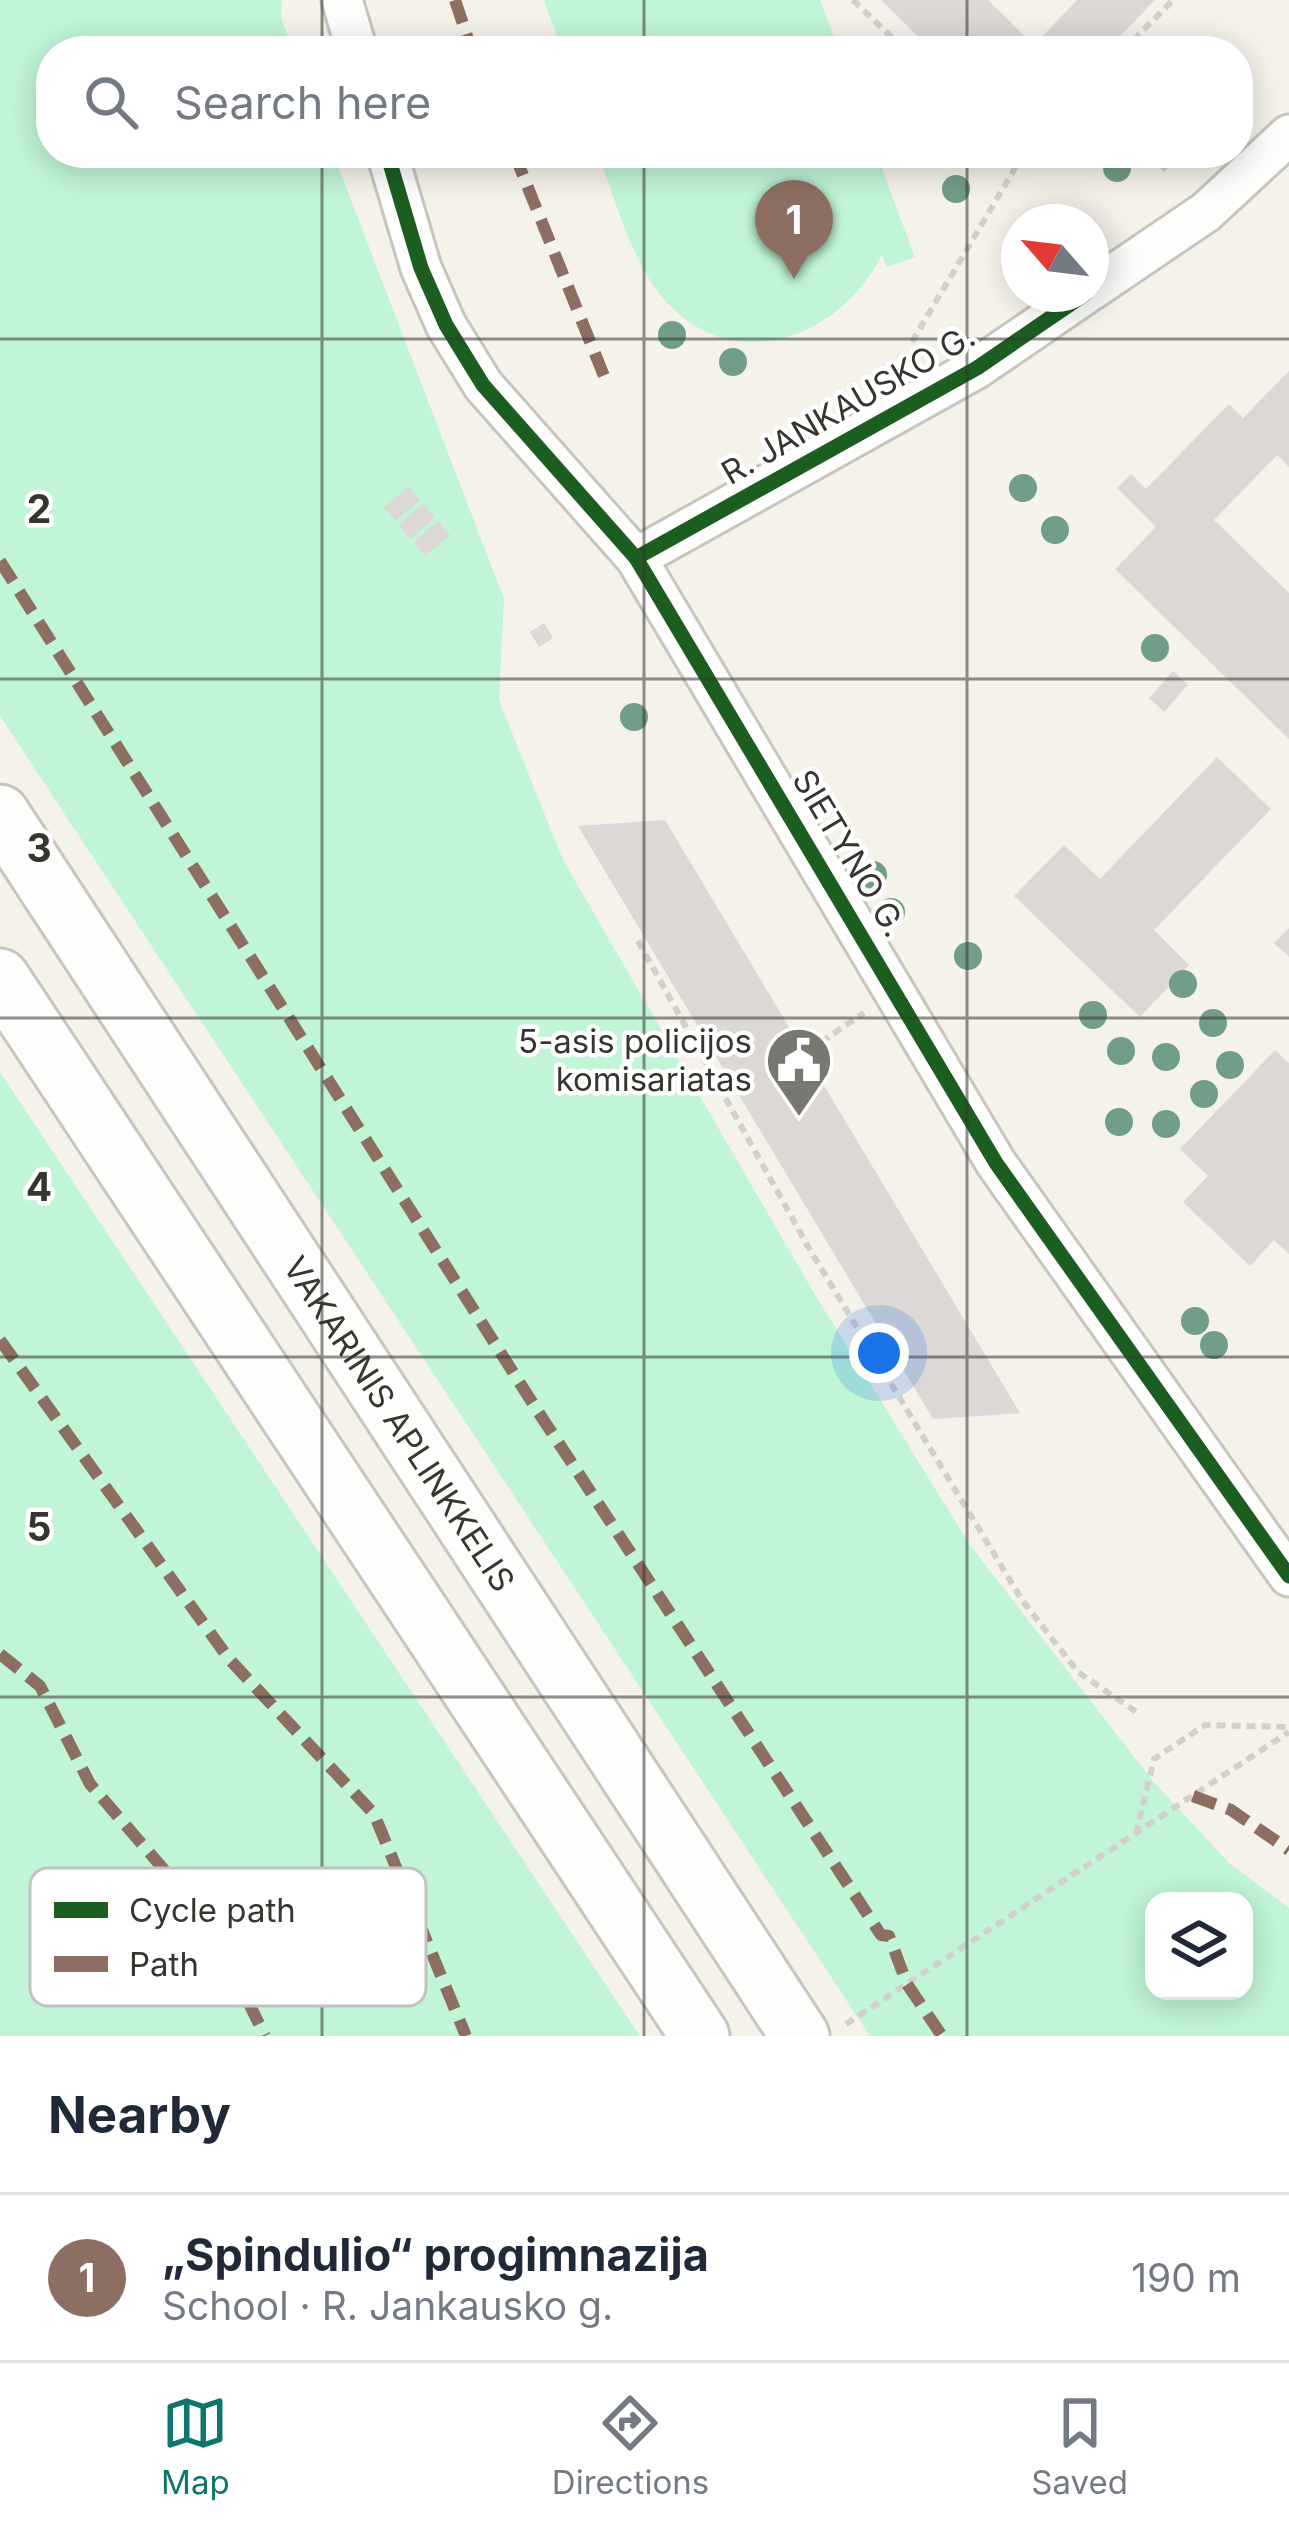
<!DOCTYPE html>
<meta charset="utf-8">
<style>
:root{--surface:#fff;--page:#f6f6f7;--text:#1f2937;--muted:#747a83;--line:#e0e1e3;--accent:#0f766e}
body{margin:0;font-family:Inter,sans-serif;background:var(--page);color:var(--text)}
.controls{position:absolute;right:36px;bottom:36px;display:grid;overflow:hidden;border-radius:24px;box-shadow:0 6px 30px #0003}
.controls button{width:108px;height:108px;display:grid;place-items:center;padding:0;border:0;border-bottom:3px solid var(--line);background:var(--surface);color:var(--text);font:60px sans-serif}
.compass{position:absolute;left:1001px;top:204px;width:108px;height:108px;border-radius:50%;background:var(--surface);box-shadow:0 6px 30px #0003;rotate:298deg}
.you{position:absolute;left:879px;top:1353px;width:42px;height:42px;margin:-30px;border:9px solid #fff;border-radius:50%;background:#1a73e8;box-shadow:0 0 0 18px #1a73e833}
.badge{display:grid;place-items:center;width:78px;height:78px;border-radius:50%;background:var(--accent);color:#fff;font-size:39px;font-weight:700}
.pin{position:absolute;translate:-50% -99px;filter:drop-shadow(0 3px 6px #0008)}
.pin::after{content:'';position:absolute;top:63px;width:42px;height:36px;background:inherit;clip-path:polygon(0 0,100% 0,50% 100%)}
.list{margin:0;padding:0;list-style:none}
h2{display:flex;justify-content:space-between;align-items:center;height:156px;margin:0;padding:0 48px;font-size:51px}
h2 small{font-size:39px;font-weight:400;color:var(--muted)}
.list li{display:grid;grid-template-columns:78px 1fr auto;gap:36px;align-items:center;box-sizing:border-box;height:168px;padding:0 48px;border-top:3px solid var(--line)}
.list b{display:block;font-size:45px;white-space:nowrap}
.list p{margin:0;font-size:39px;white-space:nowrap;color:var(--muted)}
.list em{font-size:39px;font-style:normal;color:var(--muted)}
.icon{flex:none;width:66px;height:66px;fill:none;stroke:currentColor;stroke-width:2;stroke-linecap:round;stroke-linejoin:round}
.map{position:relative;flex:none;width:1289px;height:2036px;overflow:hidden}
.search{position:absolute;background:var(--surface);box-shadow:0 6px 30px #0003;left:36px;right:36px;top:36px;height:132px;display:flex;align-items:center;gap:30px;box-sizing:border-box;padding:0 42px;border-radius:48px;color:var(--muted);font-size:45px}
.sheet{height:324px;background:var(--surface)}
nav{display:flex;justify-content:space-around;align-items:center;box-sizing:border-box;height:168px;border-top:3px solid var(--line);background:var(--surface);font-size:33px;color:var(--muted)}
nav a{display:grid;justify-items:center;gap:6px}
nav .on{color:var(--accent)}
.map>svg:first-child{display:block}
.green{fill:#c0f6d5;fill-rule:evenodd}
.building{fill:#dbd8d5}
.lines{fill:none;stroke-linecap:round;stroke-linejoin:round}
.minor-casing{stroke:#c6c5be;stroke-width:45}
.highway-casing{stroke:#c6c5be;stroke-width:63}
.path{stroke:#d1d0cc;stroke-width:6;stroke-dasharray:9 6;stroke-linecap:butt}
.minor{stroke:#fdfdfc;stroke-width:39}
.highway{stroke:#fdfdfc;stroke-width:57}
.quiet{stroke:#8d6e63;stroke-width:12;stroke-dasharray:24 12;stroke-linecap:butt}
.cycleway-casing{stroke:#fff;stroke-width:22}
.cycleway{stroke:#1b5e20;stroke-width:15}
.tree{fill:#719e88}
.grid{fill:none;stroke:#36352f;stroke-width:3;stroke-opacity:0.55}
.labels{text-anchor:middle;dominant-baseline:central;stroke-width:9;stroke-linejoin:round;paint-order:stroke}
.street-label{font-size:33px;fill:#36352f;stroke:#fff}
.poi-label{font-size:33px;fill:#36352f;stroke:#fff;text-anchor:end}
.key{fill:#fff;stroke:#c3c2c1;stroke-width:3}
.key-label{font-size:33px;fill:#36352f}
.grid-label{font-size:39px;text-anchor:middle;font-weight:bold;fill:#36352f;stroke:#fff;stroke-width:9;stroke-linejoin:round;paint-order:stroke}
</style>
<div class="map">
<svg width="1289" height="2036" viewBox="0 0 1289 2036">
<rect width="100%" height="100%" fill="#f4f2e9"/>
<g class="green">
<path d="M0 0H282L281 18 294 51H51V153H333L504 599 499 700 563 860 814 1293 970 1545 1152 1780 1229 1863 1289 1908V2036H870L0 716ZM1154 1901H1244V1991H1154Z"/>
<path d="M544 0H820L839 51H562Z"/>
<path d="M598 153H876L915 257 887 267 882 255C834 348 716 381 651 282 626 243 614 196 598 153Z"/>
<path d="M0 1072 640 2036H0Z"/>
</g>
<g class="building">
<path d="M881 0H988L1034 45 1077 0H1155L1106 51H933Z"/>
<path d="M1289 371V467L1277 455 1214 520 1289 593V739L1115 569 1156 527 1117 488 1131 474 1146 489 1229 404 1243 418Z"/>
<path d="M409 486 420 500 395 521 384 507Z"/>
<path d="M423 504 435 517 410 539 399 525Z"/>
<path d="M438 521 450 535 425 556 414 542Z"/>
<path d="M544 623 553 638 539 647 530 632Z"/>
<path d="M1173 671 1188 685 1164 712 1149 698Z"/>
<path d="M1217 757 1271 809 1154 930 1189 965 1140 1017 1014 896 1064 845 1100 879Z"/>
<path d="M665 820 1020 1413 933 1419 578 826Z"/>
<path d="M1289 928V957L1274 943Z"/>
<path d="M1275 1050 1289 1063V1254L1274 1240 1250 1266 1183 1202 1208 1176 1180 1149Z"/>
</g>
<g class="lines">
<defs>
<g id="minor">
<path d="M342 0 357 51"/>
<path d="M387 153 421 268 446 325 483 385 636 558 996 1163 1289 1576"/>
<path d="M1091 290 1206 212 1289 135"/>
<path d="M636 558 977 368 1085 294"/>
</g>
<g id="highway">
<path id="s1" d="M0 814 800 2036"/>
<path d="M0 978 700 2036"/>
</g>
</defs>
<use href="#minor" class="minor-casing"/>
<use href="#highway" class="highway-casing"/>
<g class="path">
<path d="M853 0 906 51"/>
<path d="M1123 51 1173 0"/>
<path d="M1149 153 1166 170"/>
<path d="M912 342 1024 153"/>
<path d="M638 941 810 1250 1022 1600 1078 1672 1138 1713"/>
<path d="M821 1042 864 1013"/>
<path d="M1136 1834 1154 1759 1205 1725 1289 1727"/>
<path d="M846 2024 1289 1732"/>
</g>
<use href="#minor" class="minor"/>
<use href="#highway" class="highway"/>
<g class="quiet">
<path d="M455 0 472 51"/>
<path d="M514 153 606 381"/>
<path d="M0 561 535 1407 881 1935 889 1936 907 1984 942 2036"/>
<path d="M0 1340 229 1659 374 1814 466 2036"/>
<path d="M0 1654 40 1686 90 1784 166 1872 234 1973 265 2036"/>
<path d="M1193 1796 1231 1810 1289 1850"/>
</g>
<defs>
<g id="cycleway">
<path d="M387 153 421 268 446 325 483 385 636 558 996 1163 1289 1576"/>
<path d="M636 558 977 368 1085 294"/>
</g>
</defs>
<use href="#cycleway" class="cycleway-casing"/>
<use href="#cycleway" class="cycleway"/>
</g>
<g class="tree">
<circle cx="1117" cy="168" r="14"/>
<circle cx="956" cy="189" r="14"/>
<circle cx="672" cy="335" r="14"/>
<circle cx="733" cy="362" r="14"/>
<circle cx="1023" cy="488" r="14"/>
<circle cx="1055" cy="530" r="14"/>
<circle cx="1155" cy="648" r="14"/>
<circle cx="634" cy="717" r="14"/>
<circle cx="873" cy="875" r="14"/>
<circle cx="891" cy="912" r="14"/>
<circle cx="968" cy="956" r="14"/>
<circle cx="1183" cy="984" r="14"/>
<circle cx="1093" cy="1015" r="14"/>
<circle cx="1213" cy="1023" r="14"/>
<circle cx="1121" cy="1051" r="14"/>
<circle cx="1166" cy="1057" r="14"/>
<circle cx="1230" cy="1065" r="14"/>
<circle cx="1204" cy="1094" r="14"/>
<circle cx="1119" cy="1122" r="14"/>
<circle cx="1166" cy="1124" r="14"/>
<circle cx="1195" cy="1321" r="14"/>
<circle cx="1214" cy="1345" r="14"/>
</g>
<path class="grid" d="M322 0V51M644 0V51M967 0V51M322 153V2036M644 153V2036M967 153V2036M0 339H1289M0 679H1289M0 1018H1289M0 1357H1289M0 1697H1289"/>
<defs>
<symbol id="civic-pin" viewBox="-11 -11 22 30"><path d="M0 17L-7.5 6A9.5 9.5 0 1 1 7.5 6Z" fill="#787770" stroke="#fff"/><path d="M-.6-6.5H3V-4.5H.6V-3L4-1V1h2V6H-6V1h2V-1L-.6-3ZM-1.2 2.5V6h2.4V2.5Z" fill="#fff"/></symbol>
</defs>
<g fill-rule="evenodd">
<use href="#civic-pin" x="761" y="1022" width="76" height="104"/>
</g>
<g class="labels">
<g class="street-label">
<text transform="translate(848 404) rotate(-30)">R. JANKAUSKO G.</text>
<text transform="translate(850 853) rotate(59)">SIETYNO G.</text>
<text stroke="none"><textPath href="#s1" startOffset="729">VAKARINIS APLINKKELIS</textPath></text>
</g>
<g class="poi-label">
<text x="752" y="1041">5-asis policijos<tspan x="752" dy="38">komisariatas</tspan></text>
</g>
</g>
<rect x="30" y="1868" width="396" height="138" rx="18" class="key"/>
<rect x="54" y="1902" width="54" height="16" fill="#1b5e20"/>
<rect x="54" y="1956" width="54" height="16" fill="#8d6e63"/>
<g class="key-label">
<text x="129" y="1922">Cycle path</text>
<text x="129" y="1976">Path</text>
</g>
<g class="grid-label">
<text x="39" y="523">2</text>
<text x="39" y="862">3</text>
<text x="39" y="1201">4</text>
<text x="39" y="1541">5</text>
</g>
</svg>
<div class="controls">
<button><svg class="icon" aria-label="layers" viewBox="0 0 24 24"><path d="M12 4l9 5-9 5-9-5zM3 14l9 5 9-5"/></svg></button>
</div>
<svg class="compass" viewBox="-18 -18 36 36"><path d="M0-13l5 13h-10z" fill="#e53935"/><path d="M0 13l5-13h-10z" fill="#747a83"/></svg>
<div class="you"></div>
<div class="pin badge" style="left:794px;top:279px;background:#8d6e63">1</div>
<div class="search"><svg class="icon" aria-label="search" viewBox="0 0 24 24"><circle cx="10" cy="10" r="6"/><path d="M15 15l6 6"/></svg>Search here</div>
</div>
<section class="sheet">
<h2>Nearby<small></small></h2>
<ul class="list">
<li><span class="badge" style="background:#8d6e63">1</span><div><b>„Spindulio“ progimnazija</b><p>School · R. Jankausko g.</p></div><em>190 m</em></li>
</ul>
</section>
<nav>
<a class="on"><svg class="icon" aria-label="map" viewBox="0 0 24 24"><path d="M3 6l6-2 6 2 6-2v14l-6 2-6-2-6 2zM9 4v14M15 6v14"/></svg>Map</a>
<a><svg class="icon" aria-label="directions" viewBox="0 0 24 24"><path d="M12 3l9 9-9 9-9-9zM9 14v-3h6M13 9l2 2-2 2"/></svg>Directions</a>
<a><svg class="icon" aria-label="saved" viewBox="0 0 24 24"><path d="M7 4h10v16l-5-4-5 4z"/></svg>Saved</a>
</nav>
